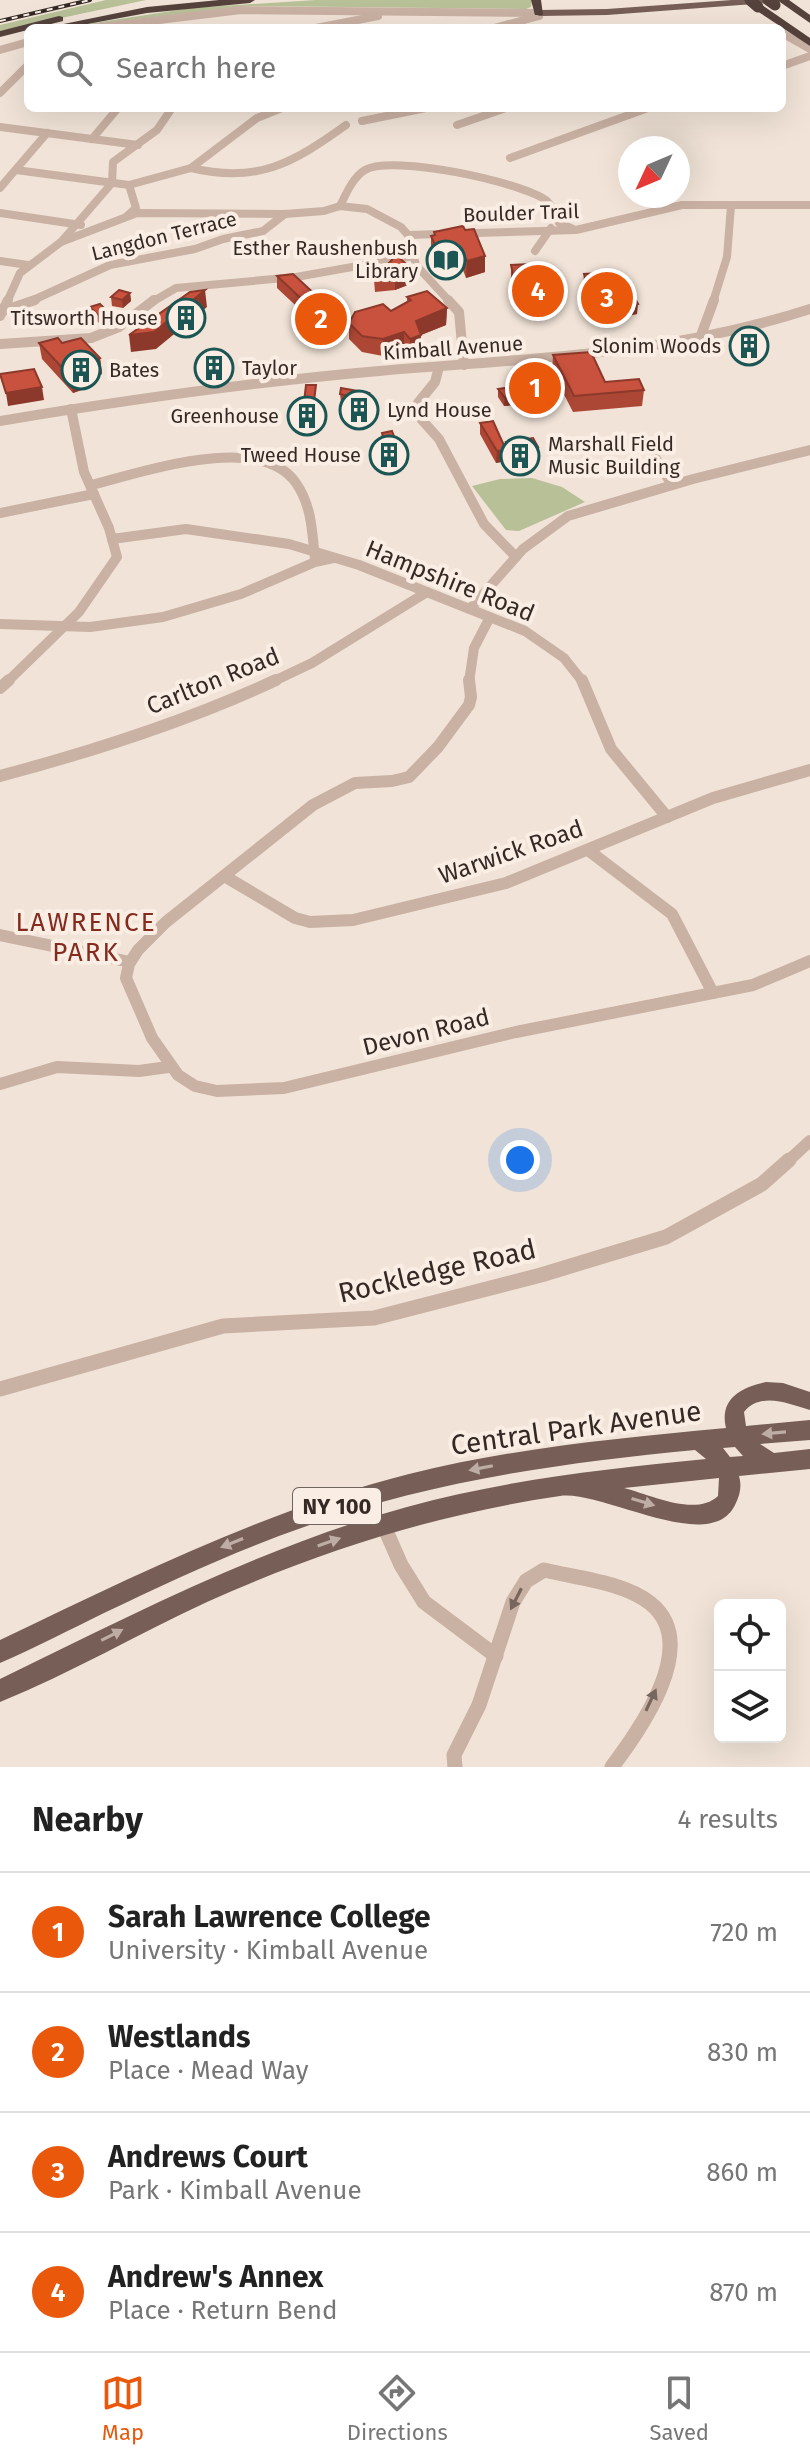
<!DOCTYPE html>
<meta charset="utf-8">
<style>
:root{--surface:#fff;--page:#f6f6f6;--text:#222;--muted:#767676;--line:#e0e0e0;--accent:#ea580c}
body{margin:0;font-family:"Fira Sans",sans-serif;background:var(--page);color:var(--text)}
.controls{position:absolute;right:24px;bottom:24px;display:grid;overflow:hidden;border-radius:12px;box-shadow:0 8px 32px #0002}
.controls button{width:72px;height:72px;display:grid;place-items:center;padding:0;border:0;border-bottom:2px solid var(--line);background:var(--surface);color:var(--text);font:40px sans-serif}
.compass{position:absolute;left:618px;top:136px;width:72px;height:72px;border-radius:50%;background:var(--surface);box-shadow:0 8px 32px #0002;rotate:226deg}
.you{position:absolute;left:520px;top:1160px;width:28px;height:28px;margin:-20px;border:6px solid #fff;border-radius:50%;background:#1a73e8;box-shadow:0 0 0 12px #1a73e833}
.badge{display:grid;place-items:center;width:52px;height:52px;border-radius:50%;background:var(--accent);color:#fff;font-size:26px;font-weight:700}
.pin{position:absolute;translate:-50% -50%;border:4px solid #fff;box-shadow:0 2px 8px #0006}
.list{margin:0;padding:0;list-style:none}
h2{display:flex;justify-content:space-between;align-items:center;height:104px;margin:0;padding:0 32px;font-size:34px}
h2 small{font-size:26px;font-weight:400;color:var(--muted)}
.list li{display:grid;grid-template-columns:52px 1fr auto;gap:24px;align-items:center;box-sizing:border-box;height:120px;padding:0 32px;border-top:2px solid var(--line)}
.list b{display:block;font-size:30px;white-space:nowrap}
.list p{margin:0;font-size:26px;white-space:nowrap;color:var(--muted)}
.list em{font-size:26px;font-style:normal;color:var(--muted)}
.icon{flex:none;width:44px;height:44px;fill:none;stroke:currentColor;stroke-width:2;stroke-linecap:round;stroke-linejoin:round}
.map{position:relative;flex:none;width:810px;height:1767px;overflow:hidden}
.search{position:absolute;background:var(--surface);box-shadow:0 8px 32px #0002;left:24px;right:24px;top:24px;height:88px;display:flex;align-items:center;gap:20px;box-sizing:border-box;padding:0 28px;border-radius:12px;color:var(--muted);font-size:30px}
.sheet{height:584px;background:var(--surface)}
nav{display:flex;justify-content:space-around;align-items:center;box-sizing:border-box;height:112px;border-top:2px solid var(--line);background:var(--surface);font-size:22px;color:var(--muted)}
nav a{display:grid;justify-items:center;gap:4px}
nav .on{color:var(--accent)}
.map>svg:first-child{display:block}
.green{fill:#b7c097}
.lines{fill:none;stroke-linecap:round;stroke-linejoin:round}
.minor-far3{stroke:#c9b1a3;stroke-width:8}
.minor-far2{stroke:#c9b1a3;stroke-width:10}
.minor-far1{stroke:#c9b1a3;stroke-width:12}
.minor{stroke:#c9b1a3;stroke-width:15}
.major{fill:#775e56;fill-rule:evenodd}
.highway{fill:#55423c;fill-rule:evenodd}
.rail-casing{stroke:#342925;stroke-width:4}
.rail{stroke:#f9ede4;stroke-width:2;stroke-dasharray:6;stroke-linecap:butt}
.highway-bridge{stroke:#55423c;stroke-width:11}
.wall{fill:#ac4735}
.shaded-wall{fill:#8c392b}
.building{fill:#c8523e;stroke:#8c392b;stroke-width:2}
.oneway{fill:#beada4}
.oneway2{fill:#77665e}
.labels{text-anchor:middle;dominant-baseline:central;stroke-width:8;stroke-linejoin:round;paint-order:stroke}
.far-street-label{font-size:20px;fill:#342925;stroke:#f9ede4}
.far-poi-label{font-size:20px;fill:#342925;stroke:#f9ede4;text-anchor:end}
.shield{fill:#f9ede4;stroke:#6f645e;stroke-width:2}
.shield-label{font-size:22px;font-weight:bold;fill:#342925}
.street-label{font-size:24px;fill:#342925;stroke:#f9ede4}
.neighbourhood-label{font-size:26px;letter-spacing:2px;fill:#842b1d;stroke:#f9ede4}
.near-street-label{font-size:28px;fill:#342925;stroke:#f9ede4}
</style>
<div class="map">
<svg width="810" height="1767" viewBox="0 0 810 1767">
<rect width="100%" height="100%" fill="#f1e3d7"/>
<g class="green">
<path d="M106 0H146L0 31V25Z"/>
<path d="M316 0H532L531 7 526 9 246 6 62 28 191 8Z"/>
<path d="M532 478 562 487 585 502 519 531 506 530 472 486 500 479Z"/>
</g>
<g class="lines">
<g class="minor-far3">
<path d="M93 28 241 10 539 13"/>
<path d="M316 28 378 16"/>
<path d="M494 28 539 16"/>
<path d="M782 33 810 49"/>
<path d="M0 50 28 42"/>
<path d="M782 66 810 56"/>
<path d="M0 93 28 65"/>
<path d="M362 121 426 108"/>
<path d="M457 125 506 108"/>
<path d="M0 127 138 145"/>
<path d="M92 139 118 108"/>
<path d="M510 158 648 108"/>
<path d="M191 168C258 184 293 163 346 125"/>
<path d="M16 170 129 185 191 168 257 118 282 108"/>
<path d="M0 188 47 133"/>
<path d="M340 206C346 194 353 177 365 170 392 154 523 182 547 201 553 206 556 216 559 223L573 229"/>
<path d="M0 213 81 225"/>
<path d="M127 216 136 208 129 185"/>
<path d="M408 235 576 230 682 205H810"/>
<path d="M61 242 137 213 285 214 324 211 340 206 367 209 401 227 408 235 416 265 450 302"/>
<path d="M535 251 551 228"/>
<path d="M0 261 28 265"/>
<path d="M7 302 20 273 61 242 112 183 113 162 157 130 172 108"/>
<path d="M29 302 110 265 195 249 223 239 263 231 285 214"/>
<path d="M152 302 176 288 296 277 414 256"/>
<path d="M713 302 727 257 731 206"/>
</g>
<g class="minor-far2">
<path d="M448 300 459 312 464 365"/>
<path d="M6 310 35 300"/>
<path d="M0 316 8 300"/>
<path d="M700 338 714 300"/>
<path d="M0 344 91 338 119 327 154 300"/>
<path d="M439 367 435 382 418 403 422 420 439 439 484 524 516 557"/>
<path d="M0 421C126 400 252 382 379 371 529 358 665 356 810 309"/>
<path d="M654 456 672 485"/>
<path d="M91 485C140 473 260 431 296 483 312 506 312 532 315 559"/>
<path d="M0 513 94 494"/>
<path d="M112 539 186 529 289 544 359 565 525 631 564 658 583 682"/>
<path d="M470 609 523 549 568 516 693 479 810 450"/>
<path d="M0 624 90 627 163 617 241 594 315 562 333 558"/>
<path d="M7 682 79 612 117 557 109 528 84 472 71 409"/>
<path d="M272 682 312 663 427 592"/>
<path d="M469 682 474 648 489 619"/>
</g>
<g class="minor-far1">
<path d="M469 680 471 697 469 705 438 747 409 777 392 781 355 783 313 805 166 922 138 950 129 964 126 978 152 1038 178 1075 195 1086 217 1091 284 1088 516 1032 753 985 810 961"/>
<path d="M582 680 611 749 667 817"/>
<path d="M0 688 9 680"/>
<path d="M0 776C94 751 188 721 276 680"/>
<path d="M588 850 672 914 713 993"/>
<path d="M226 877 295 918 310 922 353 920 506 883 713 798 810 770"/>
<path d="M0 935 130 962"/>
<path d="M0 1084 57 1067 139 1071 168 1067"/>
<path d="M787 1162 810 1141"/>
</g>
<g class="minor">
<path d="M0 1389 223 1326 374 1318 541 1275 666 1237 762 1184 789 1160"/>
<path d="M383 1524 401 1565 424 1602 496 1656"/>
<path d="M455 1767 454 1755 479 1705 513 1602 526 1581 544 1570C577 1578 623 1582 650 1603 702 1644 640 1729 612 1767"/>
</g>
<g class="major">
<path d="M732 0H774L769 3 607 15 539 16 534 13 539 10 607 9Z"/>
<path d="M766 1382 783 1383 810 1392V1410C789 1404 761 1391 744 1412L746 1426 810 1420V1440L760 1444 774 1453 810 1449V1469L739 1476C742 1487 740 1495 735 1505 710 1556 603 1490 560 1496 437 1514 320 1551 207 1602 138 1634 71 1673 0 1702V1679C132 1615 264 1546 407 1507 504 1480 605 1469 706 1459L695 1450C561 1463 430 1481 304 1527 235 1551 169 1582 104 1613 69 1630 35 1648 0 1663V1640C132 1577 266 1510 409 1474 513 1448 620 1438 726 1428 719 1399 741 1387 766 1382ZM735 1447 743 1456 730 1457 723 1448ZM719 1478 718 1496C696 1517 651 1495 624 1488Z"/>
</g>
<g class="highway">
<path d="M219 0H255L250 3 147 13 66 28H44L147 7Z"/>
<path d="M531 0H541L543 15H535Z"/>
<path d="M777 0H789L810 15V23Z"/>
<path d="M754 5H762L810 38V46L754 9Z"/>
<path d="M59 16 63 17V21L0 37V31Z"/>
</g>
<defs>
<path id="rail" d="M0 21 90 0"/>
</defs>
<use href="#rail" class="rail-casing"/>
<use href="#rail" class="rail"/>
<g class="highway-bridge">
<path d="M750 0 758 7"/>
<path d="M768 0 775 5"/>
</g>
</g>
<g class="wall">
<path d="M465 230 485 256V272L466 278 463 270 441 273 431 252V236H434V232Z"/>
<path d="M396 255 413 283 395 290 375 292 374 280Z"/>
<path d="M511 265 530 270 551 289 550 301 516 300 511 277Z"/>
<path d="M608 272 637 314 626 316 607 283Z"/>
<path d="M584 274 611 308 610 319H608V324H595L583 285Z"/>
<path d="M277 276 320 299 345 319V331L326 334 277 288Z"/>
<path d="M130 293 131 301 123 308 112 306 111 297Z"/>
<path d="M407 297 447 308 446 325 421 335V352L410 355 404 348 383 356 362 352 349 339V323L391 311 407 302Z"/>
<path d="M90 307 108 312 109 320 100 324 91 315Z"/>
<path d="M744 332 765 337 763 350 750 352 742 345Z"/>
<path d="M39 343H62L100 358 102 374 86 380 87 388 73 393 42 359Z"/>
<path d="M553 355 605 382 644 390 642 406 573 412 552 371Z"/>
<path d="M316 385 313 424 300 423V416Z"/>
<path d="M498 389 515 396 514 405 504 406 498 397Z"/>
<path d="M340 394 369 401 354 423 344 419V410L352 405 341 402Z"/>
<path d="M480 423 506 448V442L538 447 537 460 510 464 506 455V461L496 463 480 434Z"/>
<path d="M382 433 401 454 402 466 390 469 380 456 379 443 382 442Z"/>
</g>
<g class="shaded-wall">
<path d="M463 254V270L441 273V257Z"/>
<path d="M485 256V272L466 278 467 261Z"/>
<path d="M413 270V283L395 290V278Z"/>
<path d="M205 290 207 307 156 349 131 352 129 335Z"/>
<path d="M130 293 131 301 123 308 122 300Z"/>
<path d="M638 304 637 314 626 316 628 305Z"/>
<path d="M447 308 446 325 421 335V352L410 355V339L416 321Z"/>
<path d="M108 312 109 320 100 324 98 315Z"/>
<path d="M345 319V331L326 334 325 321Z"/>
<path d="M404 332V348L383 356V339Z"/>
<path d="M765 337 763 350 750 352 752 340Z"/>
<path d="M100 358 102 374 86 380 87 388 73 393 71 377 79 365Z"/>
<path d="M42 387 44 400 8 406 6 393Z"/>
<path d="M369 393V401L354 423 353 415Z"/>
<path d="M515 396 514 405 504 406 505 398Z"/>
<path d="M538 447 537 460 510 464 511 451Z"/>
<path d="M506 450V461L496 463 497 451Z"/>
<path d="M401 454 402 466 390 469V456Z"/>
</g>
<g class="building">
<path d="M463 226 465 230 474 229 485 256 467 261 463 254 441 257 431 236 435 235 434 232Z"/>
<path d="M396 255 413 270 395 278 374 280Z"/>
<path d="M530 264V270H546L551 289 516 288 511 265Z"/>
<path d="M608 272H619L638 304 628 305Z"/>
<path d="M601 273 611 308H608L609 313H596L584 274Z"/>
<path d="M293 274 320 299 324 298 345 319 325 321 277 276Z"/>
<path d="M119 290 130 293 122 300 111 297Z"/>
<path d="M205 290 154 332 129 335 190 292Z"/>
<path d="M427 291 447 308 416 321 421 335 410 339 404 332 383 339 368 337 362 336 349 323 355 312 383 304 391 311 411 300 407 297Z"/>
<path d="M100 304 108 312 98 315 90 307Z"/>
<path d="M756 329 765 337 752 340 744 332Z"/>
<path d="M58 338 62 343 81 338 100 358 79 365 85 372 71 377 39 343Z"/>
<path d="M591 352 605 382 639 379 644 390 574 396 553 355Z"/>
<path d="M34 369 42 387 6 393 0 374Z"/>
<path d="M306 385H316L312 416H300L301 402H304Z"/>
<path d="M511 387 515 396 505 398 498 389Z"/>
<path d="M341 388 369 393 353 415 344 410 361 399 340 394Z"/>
<path d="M493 421 506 450 497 451 480 423Z"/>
<path d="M392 431 401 454 390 456 379 443 384 442 382 433Z"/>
<path d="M533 438 538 447 511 451 506 442Z"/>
</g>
<defs><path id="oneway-solid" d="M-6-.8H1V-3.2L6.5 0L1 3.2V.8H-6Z" transform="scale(2)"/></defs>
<g class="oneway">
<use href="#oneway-solid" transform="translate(774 1433) rotate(175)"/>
<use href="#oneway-solid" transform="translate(481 1468) rotate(169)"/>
<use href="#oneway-solid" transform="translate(643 1502) rotate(17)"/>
<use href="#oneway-solid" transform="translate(329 1542) rotate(-19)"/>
<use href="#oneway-solid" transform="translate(232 1543) rotate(158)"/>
<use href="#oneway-solid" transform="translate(112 1635) rotate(-27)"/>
</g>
<g class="oneway2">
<use href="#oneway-solid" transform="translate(516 1599) rotate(117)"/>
<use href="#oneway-solid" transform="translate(651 1700) rotate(-65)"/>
</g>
<defs>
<symbol id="library-ring" viewBox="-11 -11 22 22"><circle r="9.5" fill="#f9ede4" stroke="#1b5654" stroke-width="1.5"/><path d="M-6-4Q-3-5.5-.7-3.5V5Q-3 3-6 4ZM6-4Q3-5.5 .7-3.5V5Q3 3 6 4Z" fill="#1b5654"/></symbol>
<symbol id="building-ring" viewBox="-11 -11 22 22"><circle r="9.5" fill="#f9ede4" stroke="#1b5654" stroke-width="1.5"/><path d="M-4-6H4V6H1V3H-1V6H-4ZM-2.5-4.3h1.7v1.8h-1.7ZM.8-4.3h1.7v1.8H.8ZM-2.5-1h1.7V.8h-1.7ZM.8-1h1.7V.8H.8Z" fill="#1b5654"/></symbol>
</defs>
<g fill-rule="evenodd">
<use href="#library-ring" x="424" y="238" width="44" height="44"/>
<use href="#building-ring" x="164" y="296" width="44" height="44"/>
<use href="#building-ring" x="727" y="324" width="44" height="44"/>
<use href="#building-ring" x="192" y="346" width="44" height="44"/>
<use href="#building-ring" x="59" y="348" width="44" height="44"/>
<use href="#building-ring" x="337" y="388" width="44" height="44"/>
<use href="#building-ring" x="285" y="394" width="44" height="44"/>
<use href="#building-ring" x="367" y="433" width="44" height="44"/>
<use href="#building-ring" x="498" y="434" width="44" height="44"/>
</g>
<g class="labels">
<g class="far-street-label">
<text transform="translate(521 213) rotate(-2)">Boulder Trail</text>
<text transform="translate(164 236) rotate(-14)">Langdon Terrace</text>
<text transform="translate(453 348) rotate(-4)">Kimball Avenue</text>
</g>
<g class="far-poi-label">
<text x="418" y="248">Esther Raushenbush<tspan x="418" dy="23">Library</tspan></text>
<text x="158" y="318">Titsworth House</text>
<text x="721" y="346">Slonim Woods</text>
<text x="242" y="368" text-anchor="start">Taylor</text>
<text x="109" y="370" text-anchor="start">Bates</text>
<text x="387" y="410" text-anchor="start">Lynd House</text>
<text x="279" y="416">Greenhouse</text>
<text x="548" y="444" text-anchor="start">Marshall Field<tspan x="548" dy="23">Music Building</tspan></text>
<text x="361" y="455">Tweed House</text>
</g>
<rect class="shield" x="293" y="1488" width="88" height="36" rx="6"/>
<g class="shield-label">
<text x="337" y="1506">NY 100</text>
</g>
<g class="street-label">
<text transform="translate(450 581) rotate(22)">Hampshire Road</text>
<text transform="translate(213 681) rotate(-22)">Carlton Road</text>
<text transform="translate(511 852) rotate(-19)">Warwick Road</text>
<text transform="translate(426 1032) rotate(-14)">Devon Road</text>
</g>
<g class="neighbourhood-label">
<text x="86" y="922">LAWRENCE<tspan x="86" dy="30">PARK</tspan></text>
</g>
<g class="near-street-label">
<text transform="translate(437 1271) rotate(-13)">Rockledge Road</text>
<text transform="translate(576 1428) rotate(-8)">Central Park Avenue</text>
</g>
</g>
</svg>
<div class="controls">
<button><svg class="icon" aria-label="locate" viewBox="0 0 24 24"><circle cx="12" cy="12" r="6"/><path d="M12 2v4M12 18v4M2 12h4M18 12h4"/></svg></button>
<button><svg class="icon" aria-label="layers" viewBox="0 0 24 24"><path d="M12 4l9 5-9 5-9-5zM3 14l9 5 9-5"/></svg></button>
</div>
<svg class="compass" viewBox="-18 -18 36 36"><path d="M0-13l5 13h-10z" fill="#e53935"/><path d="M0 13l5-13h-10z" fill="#767676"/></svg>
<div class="you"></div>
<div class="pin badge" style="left:535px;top:388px">1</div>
<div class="pin badge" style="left:321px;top:319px">2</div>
<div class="pin badge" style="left:607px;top:298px">3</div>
<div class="pin badge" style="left:538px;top:291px">4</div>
<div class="search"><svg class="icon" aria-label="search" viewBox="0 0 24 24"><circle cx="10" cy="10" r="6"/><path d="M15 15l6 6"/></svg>Search here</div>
</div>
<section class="sheet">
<h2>Nearby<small>4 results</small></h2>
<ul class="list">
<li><span class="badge">1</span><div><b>Sarah Lawrence College</b><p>University · Kimball Avenue</p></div><em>720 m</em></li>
<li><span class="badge">2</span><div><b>Westlands</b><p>Place · Mead Way</p></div><em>830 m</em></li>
<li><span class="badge">3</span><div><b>Andrews Court</b><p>Park · Kimball Avenue</p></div><em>860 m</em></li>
<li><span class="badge">4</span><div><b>Andrew's Annex</b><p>Place · Return Bend</p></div><em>870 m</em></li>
</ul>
</section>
<nav>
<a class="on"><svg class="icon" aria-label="map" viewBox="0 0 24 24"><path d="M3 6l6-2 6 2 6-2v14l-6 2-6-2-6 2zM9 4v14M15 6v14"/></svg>Map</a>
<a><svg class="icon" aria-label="directions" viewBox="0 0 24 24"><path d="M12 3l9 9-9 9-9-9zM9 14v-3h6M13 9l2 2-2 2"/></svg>Directions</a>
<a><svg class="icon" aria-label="saved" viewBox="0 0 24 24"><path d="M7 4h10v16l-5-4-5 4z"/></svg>Saved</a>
</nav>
